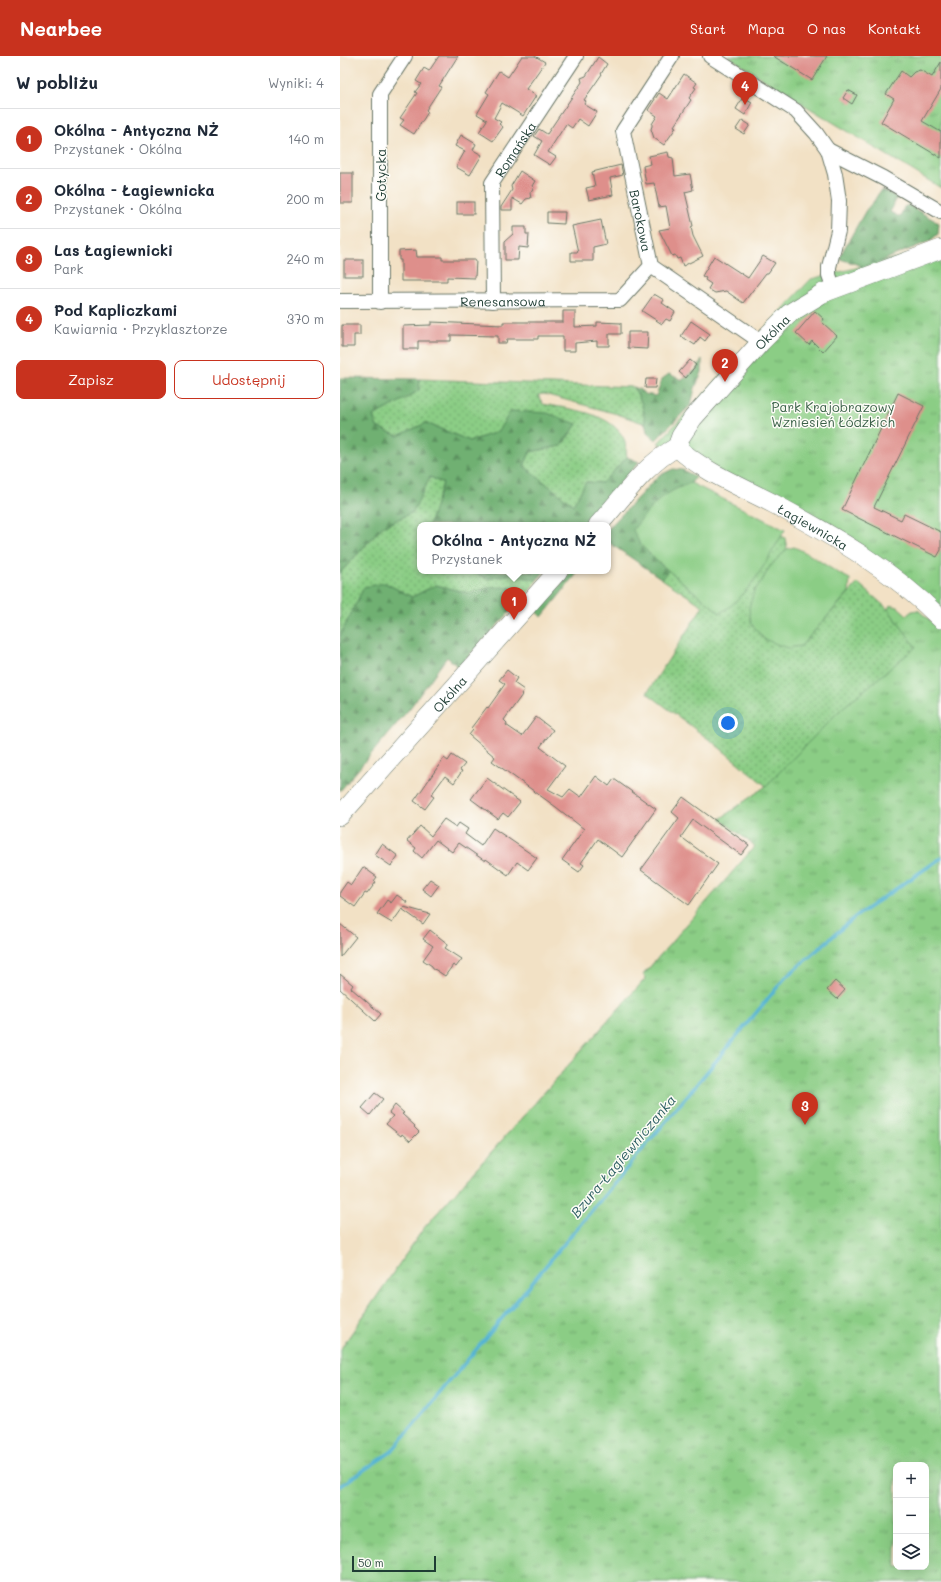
<!DOCTYPE html>
<html lang="pl">
<meta charset="utf-8">
<style>
:root{--surface:#fff;--page:#f2f2f3;--text:#1f2937;--muted:#747a83;--line:#e0e1e3;--accent:#c8321e}
body{margin:0;font-family:Mali,sans-serif;background:var(--page);color:var(--text)}
.controls{position:absolute;right:12px;bottom:12px;display:grid;overflow:hidden;border-radius:8px;box-shadow:0 4px 16px #0002}
.controls button{width:36px;height:36px;display:grid;place-items:center;padding:0;border:0;border-bottom:1px solid var(--line);background:var(--surface);color:var(--text);font:20px sans-serif}
.scale{position:absolute;left:12px;bottom:10px;width:84px;box-sizing:border-box;padding-left:4px;border:2px solid #1f3d34;border-top:0;font-size:11px;line-height:14px;white-space:nowrap;color:#1f3d34;-webkit-text-stroke:3px #fdfcf7;paint-order:stroke}
.you{position:absolute;left:388px;top:667px;width:14px;height:14px;margin:-10px;border:3px solid #fff;border-radius:50%;background:#1a73e8;box-shadow:0 0 0 6px #1a73e833}
.badge{display:grid;place-items:center;width:26px;height:26px;border-radius:50%;background:var(--accent);color:#fff;font-size:13px;font-weight:700}
.pin{position:absolute;translate:-50% -33px;filter:drop-shadow(0 1px 2px #0008)}
.pin::after{content:'';position:absolute;top:21px;width:14px;height:12px;background:inherit;clip-path:polygon(0 0,100% 0,50% 100%)}
.popup{position:absolute;left:77px;top:466px;width:194px;height:52px;box-sizing:border-box;display:grid;place-content:center;border-radius:8px;background:var(--surface);filter:drop-shadow(0 1px 3px #0005);font-size:13px;white-space:nowrap;color:var(--muted)}
.popup b{font-size:15px;color:var(--text)}
.popup::after{content:'';position:absolute;left:50%;top:100%;margin-left:-8px;border:8px solid transparent;border-top-color:var(--surface)}
.list{margin:0;padding:0;list-style:none}
h2{display:flex;justify-content:space-between;align-items:center;height:52px;margin:0;padding:0 16px;font-size:17px}
h2 small{font-size:13px;font-weight:400;color:var(--muted)}
.list li{display:grid;grid-template-columns:26px 1fr auto;gap:12px;align-items:center;box-sizing:border-box;height:60px;padding:0 16px;border-top:1px solid var(--line)}
.list b{display:block;font-size:15px;white-space:nowrap}
.list p{margin:0;font-size:13px;white-space:nowrap;color:var(--muted)}
.list em{font-size:13px;font-style:normal;color:var(--muted)}
.actions{display:flex;gap:8px;padding:12px 16px}
.actions a{flex:1;padding:9px 0;border:1px solid var(--accent);border-radius:8px;text-align:center;font-size:14px;color:var(--accent)}
.actions .main{background:var(--accent);color:#fff}
.icon{flex:none;width:22px;height:22px;fill:none;stroke:currentColor;stroke-width:2;stroke-linecap:round;stroke-linejoin:round}
.map{position:relative;flex:none;width:601px;height:1526px;overflow:hidden}
header{display:flex;align-items:center;gap:24px;box-sizing:border-box;height:56px;padding:0 20px;background:var(--accent);color:#fff}
header strong{font-size:19px}
nav{display:flex;gap:22px;margin-inline-start:auto;font-size:14px}
main{display:flex}
aside{flex:1;background:var(--surface)}
.map>svg:first-child{display:block}
.grass{fill:url(#grass-dots);stroke:#55855c}
.forest{fill:url(#forest-firs);stroke:#487653}
.park{fill:url(#park-tufts);stroke:#55855c;fill-rule:evenodd}
.pitch{fill:#8bcd85;stroke:#55855c}
.lines{fill:none;stroke-linecap:round;stroke-linejoin:round}
.stream{stroke:#55b4d4;stroke-width:3.5}
.building{fill:#de8f8b}
.street-casing{stroke:#697667;stroke-width:16}
.secondary-casing{stroke:#697667;stroke-width:20}
.street{stroke:#fff;stroke-width:14}
.secondary{stroke:#fff;stroke-width:19}
.labels{text-anchor:middle;dominant-baseline:central;stroke-width:3;stroke-linejoin:round;paint-order:stroke}
.street-label{font-size:13px;fill:#1f3d34;stroke:#fdfcf7}
.park-label{font-size:13px;fill:#3a6148;stroke:#fdfcf7}
.water-label{font-size:14px;font-style:italic;fill:#2f6164;stroke:#fdfcf7}
</style>
<header>
<strong>Nearbee</strong>
<nav><a>Start</a><a>Mapa</a><a>O nas</a><a>Kontakt</a></nav>
</header>
<main>
<aside>
<h2>W pobliżu<small>Wyniki: 4</small></h2>
<ul class="list">
<li><span class="badge">1</span><div><b>Okólna - Antyczna NŻ</b><p>Przystanek · Okólna</p></div><em>140 m</em></li>
<li><span class="badge">2</span><div><b>Okólna - Łagiewnicka</b><p>Przystanek · Okólna</p></div><em>200 m</em></li>
<li><span class="badge">3</span><div><b>Las Łagiewnicki</b><p>Park</p></div><em>240 m</em></li>
<li><span class="badge">4</span><div><b>Pod Kapliczkami</b><p>Kawiarnia · Przyklasztorze</p></div><em>370 m</em></li>
</ul>
<div class="actions"><a class="main">Zapisz</a><a>Udostępnij</a></div>
</aside>
<div class="map">
<svg width="601" height="1526" viewBox="0 0 601 1526">
<defs>
<pattern id="grass-dots" width="8" height="8" patternUnits="userSpaceOnUse"><rect width="8" height="8" fill="#8bcd85"/><path d="M2 2h.1M6 6h.1" fill="none" stroke="#71a86e" stroke-width="1.8" stroke-linecap="round"/></pattern>
<pattern id="forest-firs" width="22" height="20" patternUnits="userSpaceOnUse"><rect width="22" height="20" fill="#70b072"/><path d="M5 1l3.5 6h-7zM16 11l3.5 6h-7z" fill="#5b905e"/></pattern>
<pattern id="park-tufts" width="24" height="20" patternUnits="userSpaceOnUse"><rect width="24" height="20" fill="#8bcd85"/><path d="M3 7l-1-3M5 7V3M7 7l1-3M15 17l-1-3M17 17v-4M19 17l1-3" fill="none" stroke="#71a86e"/></pattern>
</defs>
<rect width="100%" height="100%" fill="#fdfcf7"/>
<filter id="ink" filterUnits="userSpaceOnUse"><feTurbulence type="fractalNoise" baseFrequency=".025" numOctaves="2"/><feDisplacementMap in="SourceGraphic" scale="8" xChannelSelector="R" yChannelSelector="G"/><feConvolveMatrix kernelMatrix="1 2 1 2 8 2 1 2 1" color-interpolation-filters="sRGB"/></filter>
<filter id="wash" filterUnits="userSpaceOnUse"><feTurbulence type="fractalNoise" baseFrequency=".012" numOctaves="4" result="noise"/><feDisplacementMap in="SourceGraphic" scale="16" xChannelSelector="R" yChannelSelector="G"/><feGaussianBlur stdDeviation="0.9" result="paint"/><feColorMatrix in="noise" values="0 0 0 0 0 0 0 0 0 0 0 0 0 0 0 0 0 1.4 0 .05"/><feComposite in="paint" operator="in"/></filter>
<g filter="url(#wash)">
<rect width="100%" height="100%" fill="#f2e1c5"/>
<g class="grass">
<path d="M80 323 294 331 302 348 306 368 277 358 204 338 198 339 203 348C229 353 271 356 284 383 286 388 286 396 287 401L262 427 246 426 233 449 184 410 190 396 221 390 237 368 157 376 130 385 86 367 58 380 37 371 33 360 79 334Z"/>
<path d="M90 421 103 427 89 469H80V515H132L148 523 171 518 197 524 186 539 153 531 128 537 96 529 72 541 45 527 0 580V517L42 471 73 456Z"/>
<path d="M441 479 445 482 447 493 429 512 422 525 414 535 424 583 456 590H461L518 527 548 553 583 600 0 1294 84 1172 306 922 303 919 416 790 380 763 426 730 375 688 307 637 363 550 322 523 329 515 380 557 411 527Z"/>
</g>
<g class="forest">
<path d="M544 134 557 142 550 156 560 161 564 151 568 149 599 167 598 178 590 185 526 211 500 203 501 198 526 154 534 145 540 135Z"/>
<path d="M362 303V316L355 332 351 349 316 384 307 376 302 348 294 331 299 333 305 338 316 340 322 323 329 318 342 324 356 314Z"/>
<path d="M0 322 80 323 79 334 67 342 33 360 37 371 58 380 86 367 130 385 157 376 171 355 207 357 237 368 221 390 190 396 184 410 233 449 246 426 262 427 287 401 299 406 244 469H89L103 427 90 421 73 456 42 471 0 517Z"/>
<path d="M333 413 343 414 356 421 351 427 336 432 317 505 329 515 322 523 268 486V473L318 420Z"/>
<path d="M132 515H205L197 524 171 518 148 523Z"/>
<path d="M232 515H239L202 561 196 556Z"/>
<path d="M45 527 72 541 96 529 128 537 153 531 175 532 186 539 118 611 107 601 70 652 0 735V580L24 531Z"/>
</g>
<g class="park">
<path d="M388 0H601V132L443 36Z"/>
<path d="M601 191V567L553 510 318 387 471 223Z"/>
<path d="M550 549 558 551 567 559 572 555 578 554 601 574V1526H0V1294L84 1172 306 922 303 919 415 790 380 763 426 730 500 654 576 591 548 553ZM556 1409H586V1511H556Z"/>
</g>
<g class="pitch">
<path d="M351 427 445 474C427 503 410 540 380 557L317 505 300 488 293 474C311 450 322 437 351 427Z"/>
<path d="M454 491C474 499 490 514 510 523L509 536 461 590 447 592 424 583 411 567 409 552 414 535 422 525 429 512 436 504 447 493Z"/>
</g>
<g class="lines">
<path class="stream" d="M0 1430 51 1396 445 922 515 861 601 802"/>
</g>
<g id="blocks">
<g class="building">
<path d="M99 0H118L99 30 101 31 86 54 88 56 74 78 60 69 64 64 60 62 77 37 75 36 81 28 76 25 84 12 89 15Z"/>
<path d="M182 0H195L205 6 186 33 196 40 183 60 162 47 154 62 161 66 159 68 163 71 153 85 139 76 147 64 137 58 149 38 146 36 159 15 168 21Z"/>
<path d="M433 0H487L472 24Z"/>
<path d="M258 1 267 8 261 18H262L244 44 246 45 244 48 257 56 248 70 238 63 232 72 226 68 208 96 216 101 210 109 194 99 202 85 194 80 199 73 207 78 242 26 241 22 246 20Z"/>
<path d="M601 6V33L582 65 601 76V102L541 66 554 43 546 38 561 15 569 21 574 16 580 14 592 21Z"/>
<path d="M344 18 357 27 354 31 356 32 349 42 351 44 334 70 336 71 333 76 324 89 314 82 311 73 312 70V68L317 60 308 54 319 37 328 43Z"/>
<path d="M508 34 517 39 512 48 503 42Z"/>
<path d="M403 41 412 46 405 59 396 53Z"/>
<path d="M402 64 410 69 404 78 396 73Z"/>
<path d="M121 79 136 88 133 94 142 99 130 119 116 111 125 95 115 90Z"/>
<path d="M328 96 329 101 333 102 335 120 350 118 353 134 345 136 353 170 351 171 353 180 363 200 343 210 340 202 337 203 335 199 332 200 319 174 330 172 326 150 319 151 314 127 306 128 303 110 311 108 309 100Z"/>
<path d="M281 109 283 119 270 122 273 139 249 144 246 132 255 130 252 116Z"/>
<path d="M180 115 195 125 192 130 194 131 190 137 191 142 186 143 182 148 172 142V154H161V151L172 134 171 130Z"/>
<rect x="0" y="117" width="13" height="30"/>
<rect x="117" y="146" width="17" height="12"/>
<path d="M207 156H225L224 168 207 167Z"/>
<path d="M261 164 266 188 253 191V205H231V196H238L232 170Z"/>
<path d="M173 171H186V178H189L188 192 179 191 178 204H165V185L173 178Z"/>
<path d="M76 194 77 201H102V204H136L135 222 107 221V225H61V204H59V195Z"/>
<path d="M374 200 408 222 423 200 435 207 428 217H426L403 247 386 235 375 237 368 233 371 228 365 224 366 222 362 220Z"/>
<rect x="4" y="204" width="19" height="16"/>
<path d="M314 238 324 244 322 247 335 256 330 265 326 263 322 268 302 255Z"/>
<path d="M223 255H235V271L257 270V266L281 267V278H269V290H257V285L235 287V295H223V280H198V283H167L166 287H158V280L111 279V285H78V293H63V270L91 269V266L163 269V266H223Z"/>
<path d="M475 255 484 263 482 266 497 280 483 296 472 285 469 289 456 277Z"/>
<path d="M351 265 370 278 365 285 360 281 355 289 341 280Z"/>
<path d="M2 269H20V279H14V291H2Z"/>
<path d="M288 276H308L307 293 288 292Z"/>
<path d="M350 304 356 309 346 322 339 316Z"/>
<path d="M306 323H316L315 332H305Z"/>
<path d="M558 337 584 350 534 451 561 464 564 458 601 476V494L597 501 502 454Z"/>
<path d="M167 614 177 622 174 627 184 634 181 638 182 639 164 664 167 667 166 669 182 680 196 661 213 674 200 691 225 710 208 733 223 741 230 733 241 741 256 720 269 730 274 723 316 753 282 801 258 783 241 807 244 809 239 816 222 804 244 773 216 751 152 705 155 701 129 679 133 674 131 672 147 651 148 652 165 628 159 624Z"/>
<path d="M112 699 125 708 120 714 122 715 114 727 105 720 91 739 94 741 85 753 74 745 104 702 108 705Z"/>
<path d="M147 722 180 746 168 761 163 757 158 763 131 743Z"/>
<path d="M343 741 409 789 401 799 353 764 341 781 378 808 349 849 301 814 339 762 332 756Z"/>
<path d="M104 763 116 771 119 767 128 773 125 778 141 790 153 772 197 802 188 814 177 806 168 819 146 803 145 805 119 787 112 796 96 784 82 802 74 795 76 792 67 785 80 770 91 780Z"/>
<path d="M42 788 58 800 51 810 35 799Z"/>
<path d="M23 811 37 821 34 825 36 826 27 838 25 837 15 851 0 840V836L7 826 11 829Z"/>
<path d="M90 823 99 829 91 840 82 833Z"/>
<path d="M57 839 67 846 64 851 90 858 83 868 62 853 52 867 37 858 47 844 51 847Z"/>
<path d="M0 868 16 881 0 901Z"/>
<path d="M90 874 108 888 105 892 122 903 116 911 113 909 105 920 96 914 93 913 92 910 83 904 93 890 83 883Z"/>
<path d="M0 918 13 929 11 932 41 958 35 965 0 933Z"/>
<path d="M495 925 505 934 497 943 487 934Z"/>
<path d="M35 1037 43 1043 30 1059 22 1052Z"/>
<path d="M55 1049 64 1057 62 1058 75 1070 74 1071 79 1076 70 1085 62 1078 61 1080 46 1068 53 1060 49 1057Z"/>
</g>
</g>
</g>
<g filter="url(#ink)">
<use href="#blocks" fill-opacity="0" stroke="#697667" stroke-width="1"/>
<g class="lines">
<defs>
<g id="street">
<path id="s1" d="M332 0 283 75 311 210 421 286"/>
<path d="M370 0 456 55 476 77 488 94 495 118 499 145 498 175 489 211V219L494 233"/>
<path d="M488 94 543 122 601 156"/>
<path id="s2" d="M0 245 280 244 311 210"/>
<path id="s3" d="M153 245 152 127 236 0"/>
<path d="M40 246V38L65 0"/>
</g>
<g id="secondary">
<path id="s4" d="M337 391C361 415 406 433 436 449 497 482 552 514 601 563"/>
<path id="s5" d="M258 469C282 443 305 408 337 391L341 380 353 362 421 286 450 257 483 237 601 193"/>
<path id="s6" d="M0 760 218 515"/>
</g>
</defs>
<use href="#street" class="street-casing"/>
<use href="#secondary" class="secondary-casing"/>
<use href="#street" class="street"/>
<use href="#secondary" class="secondary"/>
</g>
</g>
<g class="labels">
<g class="street-label">
<text stroke="none"><textPath href="#s3" startOffset="159">Romańska</textPath></text>
<text transform="translate(40 119) rotate(-90)">Gotycka</text>
<text stroke="none"><textPath href="#s1" startOffset="181">Barokowa</textPath></text>
<text stroke="none"><textPath href="#s2" startOffset="163">Renesansowa</textPath></text>
<text stroke="none"><textPath href="#s5" startOffset="262">Okólna</textPath></text>
<text stroke="none"><textPath href="#s4" startOffset="158">Łagiewnicka</textPath></text>
<text stroke="none"><textPath href="#s6" startOffset="164">Okólna</textPath></text>
</g>
<g class="park-label">
<text x="493" y="350">Park Krajobrazowy<tspan x="493" dy="15">Wzniesień Łódzkich</tspan></text>
</g>
<g class="water-label">
<text transform="translate(283 1100) rotate(-50)">Bzura-Łagiewniczanka</text>
</g>
</g>
</svg>
<div class="controls">
<button>+</button>
<button>−</button>
<button><svg class="icon" aria-label="layers" viewBox="0 0 24 24"><path d="M12 4l9 5-9 5-9-5zM3 14l9 5 9-5"/></svg></button>
</div>
<div class="scale">50 m</div>
<div class="you"></div>
<div class="pin badge" style="left:174px;top:564px">1</div>
<div class="popup"><b>Okólna - Antyczna NŻ</b>Przystanek</div>
<div class="pin badge" style="left:385px;top:326px">2</div>
<div class="pin badge" style="left:465px;top:1069px">3</div>
<div class="pin badge" style="left:405px;top:49px">4</div>
</div>
</main>
